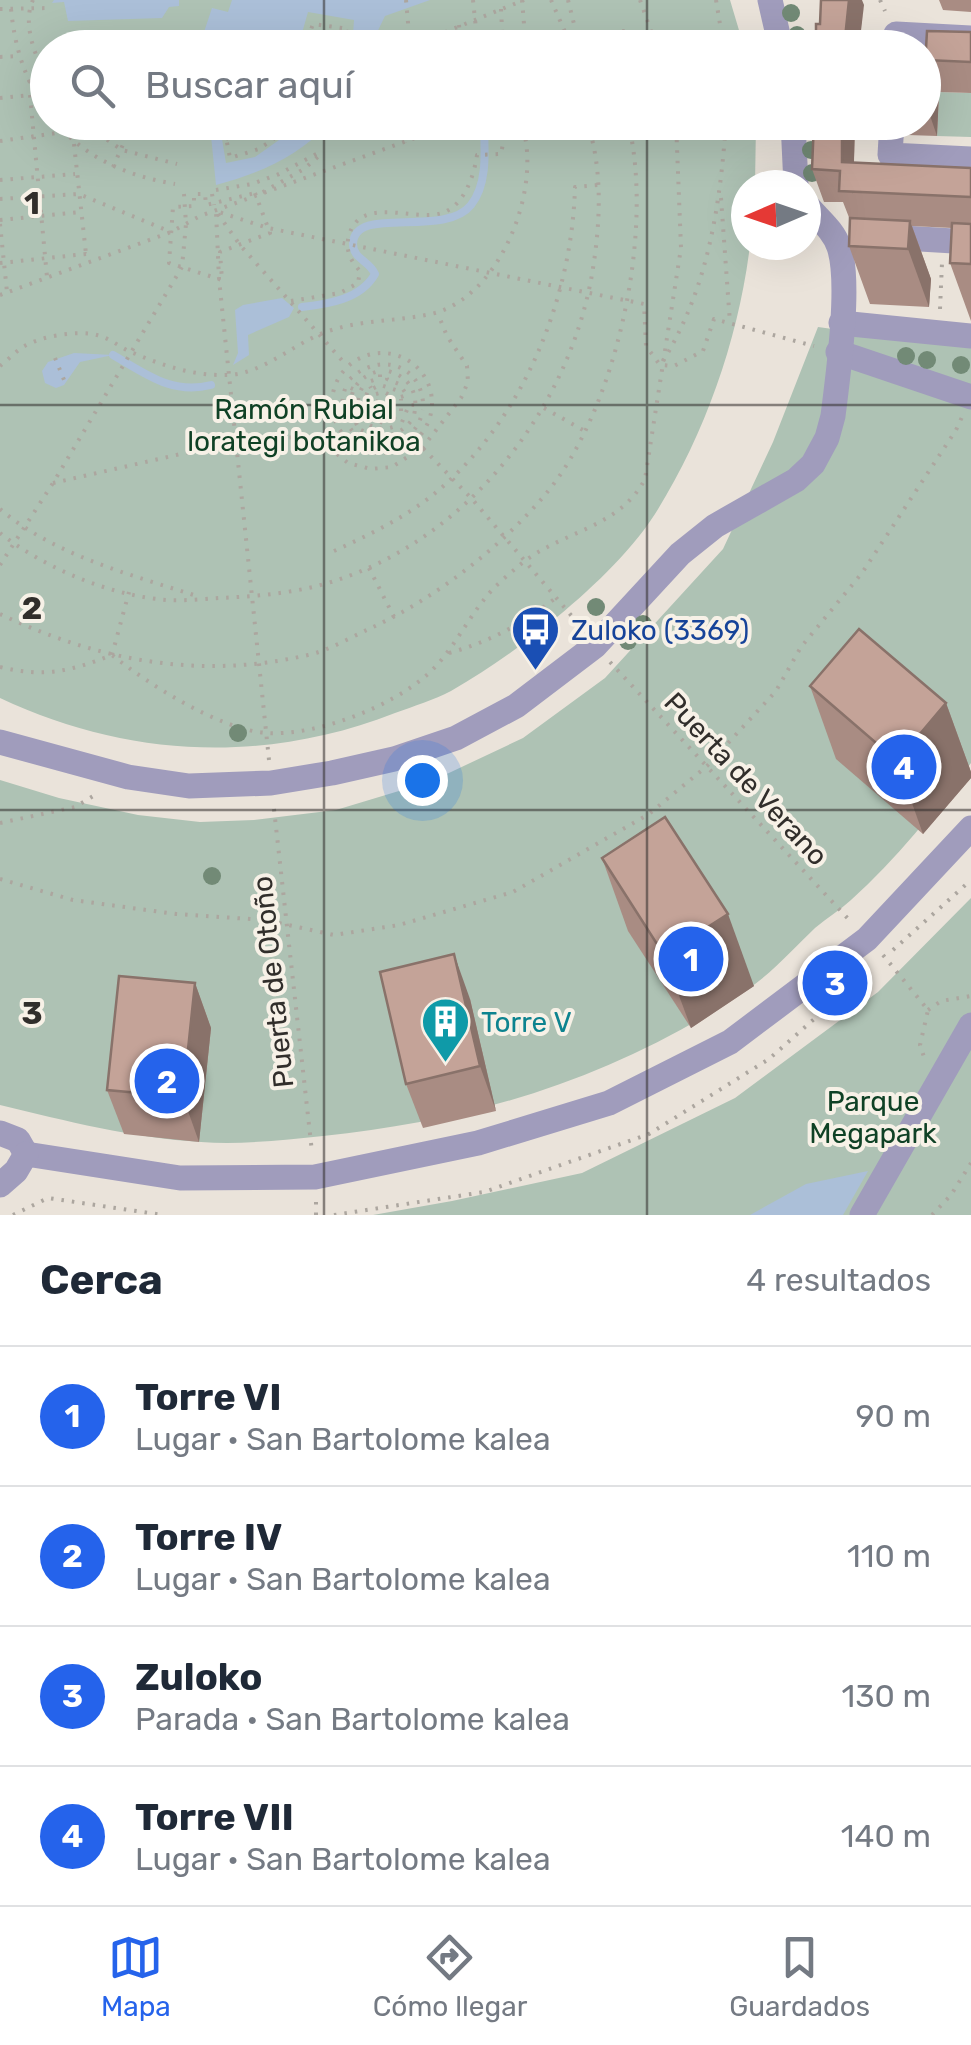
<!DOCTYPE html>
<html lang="es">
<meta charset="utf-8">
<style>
:root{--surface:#fff;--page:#f6f6f7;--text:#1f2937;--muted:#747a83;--line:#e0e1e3;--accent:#2563eb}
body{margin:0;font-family:Rubik,sans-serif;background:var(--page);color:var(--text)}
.compass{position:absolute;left:731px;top:170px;width:90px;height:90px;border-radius:50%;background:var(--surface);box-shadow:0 10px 40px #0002;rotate:268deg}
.you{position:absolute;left:422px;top:780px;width:35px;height:35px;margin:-25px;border:8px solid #fff;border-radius:50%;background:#1a73e8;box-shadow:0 0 0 15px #1a73e833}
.badge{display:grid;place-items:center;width:65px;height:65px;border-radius:50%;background:var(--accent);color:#fff;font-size:32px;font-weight:700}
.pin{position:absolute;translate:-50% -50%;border:5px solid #fff;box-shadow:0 2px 10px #0006}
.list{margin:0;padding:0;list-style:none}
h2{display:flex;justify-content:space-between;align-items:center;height:130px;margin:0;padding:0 40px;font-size:42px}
h2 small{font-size:32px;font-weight:400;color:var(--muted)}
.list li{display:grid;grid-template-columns:65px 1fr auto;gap:30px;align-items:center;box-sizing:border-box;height:140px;padding:0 40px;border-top:2px solid var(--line)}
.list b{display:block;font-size:38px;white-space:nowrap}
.list p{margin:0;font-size:32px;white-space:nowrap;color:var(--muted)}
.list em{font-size:32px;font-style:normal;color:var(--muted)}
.icon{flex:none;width:55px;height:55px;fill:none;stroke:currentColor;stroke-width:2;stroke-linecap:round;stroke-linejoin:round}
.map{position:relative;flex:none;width:971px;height:1215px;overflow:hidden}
.search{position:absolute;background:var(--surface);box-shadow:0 10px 40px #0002;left:30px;right:30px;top:30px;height:110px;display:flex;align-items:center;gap:25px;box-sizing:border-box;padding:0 35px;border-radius:55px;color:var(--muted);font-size:38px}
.sheet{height:690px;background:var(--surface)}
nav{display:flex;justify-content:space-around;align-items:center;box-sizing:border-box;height:140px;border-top:2px solid var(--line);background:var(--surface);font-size:28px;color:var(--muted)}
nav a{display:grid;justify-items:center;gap:5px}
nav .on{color:var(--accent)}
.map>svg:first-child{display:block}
.green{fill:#aec2b4}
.water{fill:#abbfd8}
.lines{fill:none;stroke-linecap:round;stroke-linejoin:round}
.stream{stroke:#abbfd8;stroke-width:8}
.path{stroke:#aca69f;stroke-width:4;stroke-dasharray:2.5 8;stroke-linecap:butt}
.minor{stroke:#a09cbc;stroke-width:25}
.tree{fill:#728a76}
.wall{fill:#a98c83}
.shaded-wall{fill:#89726a}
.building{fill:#c4a398;stroke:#89726a;stroke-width:2.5}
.grid{fill:none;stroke:#312e2b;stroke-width:2.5;stroke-opacity:0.55}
.labels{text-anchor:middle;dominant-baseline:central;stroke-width:8;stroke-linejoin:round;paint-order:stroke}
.park-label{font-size:28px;fill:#0f4125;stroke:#f7f1e7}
.transit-label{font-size:28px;fill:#164399;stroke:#f7f1e7;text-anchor:start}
.street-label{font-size:28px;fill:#312e2b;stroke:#f7f1e7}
.culture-label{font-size:28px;fill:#0d838f;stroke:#f7f1e7;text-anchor:start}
.grid-label{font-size:32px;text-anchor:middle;font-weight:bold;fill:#312e2b;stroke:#f7f1e7;stroke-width:8;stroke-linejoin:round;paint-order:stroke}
</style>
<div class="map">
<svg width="971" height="1215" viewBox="0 0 971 1215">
<rect width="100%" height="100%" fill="#eae3da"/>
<g class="green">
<path d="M0 0H730L744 47 48 48V122L756 123 755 185H746V245H750C739 337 705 435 655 514 630 553 587 593 551 622 520 647 486 671 451 691 434 700 414 706 395 713 265 764 127 758 0 698Z"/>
<path d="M939 92 971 93V137L937 136Z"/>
<path d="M818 327 971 348V763C935 810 896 860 851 900 840 910 827 918 815 928 794 948 772 973 748 989 617 1077 478 1120 323 1136 283 1140 241 1145 201 1142 133 1138 66 1121 0 1105V780L59 798 138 815 200 822 254 820 336 810 432 781 523 738 605 678 723 549 773 442Z"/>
<path d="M971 898V1215H373L452 1201 582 1173 735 1098 878 992Z"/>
</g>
<g class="water">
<path d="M54 0H179V6L169 7 162 18 68 21 64 2 52 3Z"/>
<path d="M232 0H430L385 16 370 47H352L354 20 308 12 298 47H284L245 36 222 43 201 41 212 8 228 12Z"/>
<path d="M303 123H330C297 157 261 173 216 185L211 136 221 133 226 163 255 157Z"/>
<path d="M282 298 294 308 289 317 248 335 249 355 233 365 238 353 235 310 243 305Z"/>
<path d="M74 353 113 355 80 362 64 385 56 388 45 383 42 371 48 362Z"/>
<path d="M868 1171 843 1215H750L806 1184Z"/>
</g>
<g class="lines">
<g class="stream">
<path d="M302 307C329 304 361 299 375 274 370 261 353 259 353 244 354 204 444 239 471 205 487 185 485 154 484 129"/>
<path d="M113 355C146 374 172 395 211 385"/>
</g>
<g class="path">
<path d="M33 0C22 23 35 58 48 79"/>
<path d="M406 0 410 45"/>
<path d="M473 0 478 48"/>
<path d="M522 0 526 48"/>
<path d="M551 0 572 48"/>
<path d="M568 0 580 48"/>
<path d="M640 0 657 48"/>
<path d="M716 0 724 48"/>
<path d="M880 0 885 11"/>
<path d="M0 9 49 8"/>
<path d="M11 9C15 49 25 80 48 114"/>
<path d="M501 9 503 48"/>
<path d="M459 25 461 48"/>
<path d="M436 35V48"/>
<path d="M304 48 313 24 349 29 345 48"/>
<path d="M326 48 331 28"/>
<path d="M406 48 524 0"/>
<path d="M597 48C611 26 634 25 648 48"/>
<path d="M717 48 720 36"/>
<path d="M0 57 19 56"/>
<path d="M28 82 48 73"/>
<path d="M30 95 47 277"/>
<path d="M0 98 30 95"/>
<path d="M55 122C87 159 128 176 175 184"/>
<path d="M81 122 122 150 177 164"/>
<path d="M223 122 230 158 259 149 298 122"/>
<path d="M402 122 405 143"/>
<path d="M418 122 419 137"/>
<path d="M263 123 273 141"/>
<path d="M226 139 266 122"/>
<path d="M0 141 64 132 72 122"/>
<path d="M74 144 86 254"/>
<path d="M113 167 129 131"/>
<path d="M0 180 75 174"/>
<path d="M216 190 252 184 279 174 318 153 320 155 304 169 256 196"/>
<path d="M255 193 270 233 220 252 222 280 169 263 173 207 194 206V194H205L206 205Z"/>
<path d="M212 194 214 205"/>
<path d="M721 198 730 323"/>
<path d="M0 199 79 194 171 232"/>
<path d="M218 214 240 245 347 366"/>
<path d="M0 220 80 212"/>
<path d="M0 224 7 292"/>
<path d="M0 263 86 254 93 258"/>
<path d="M0 295 171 232 200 216 459 122"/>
<path d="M291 301 340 293 358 283 360 271C350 260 345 250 349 235 361 195 414 222 442 213 464 206 474 176 477 155L501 154 507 122"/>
<path d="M940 309 942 263"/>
<circle cx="382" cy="403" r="50"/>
<path d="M55 358 67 387"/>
<path d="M663 361C708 288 720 207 726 122"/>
<path d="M0 366C8 360 15 352 23 347 40 336 78 330 97 335 109 338 120 347 131 352 161 365 193 376 226 375 261 375 292 345 323 333 359 319 398 322 435 313 502 294 544 185 521 122"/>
<path d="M350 379C377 353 419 362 423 402"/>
<path d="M362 388C348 415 372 438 398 425"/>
<path d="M353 389 346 386C324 445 410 470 423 410"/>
<path d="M376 394 384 392 393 397 394 408 387 415"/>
<path d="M401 397 407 395 399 384 387 379 388 371C410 377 419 394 414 415"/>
<path d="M378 402 372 400 374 411 387 415 391 421 401 411V399"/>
<path d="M544 408 583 430"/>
<path d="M366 415 363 403 368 391 380 385 396 390"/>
<path d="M370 419 384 423"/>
<path d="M402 422 409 405H416"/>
<path d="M357 425C344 401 352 377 380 371V378L368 382 371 388"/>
<path d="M361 430C380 440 397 438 411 421"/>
<path d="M416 441 472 499 582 628"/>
<path d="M53 483 194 451 237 447 264 439 298 437 321 441 348 463 371 469 392 467 423 447 461 398 468 382 467 366 447 336 438 314"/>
<path d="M0 509C55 556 132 575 200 597"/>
<path d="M0 533C44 568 111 596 167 600 184 601 203 599 220 598 263 596 306 592 346 577 472 531 566 410 591 280 600 230 604 171 587 122"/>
<path d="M334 551C369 535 404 518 434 494 522 422 572 300 575 187L598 185"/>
<path d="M0 565 53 483 182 267 186 224 184 194"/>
<path d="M369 568 394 617"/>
<path d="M0 614C99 661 200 680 308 655 330 650 351 637 371 628 434 599 499 549 544 496 617 411 655 230 628 122"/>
<path d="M449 653C489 642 525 623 558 596"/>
<path d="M112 655 129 592"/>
<path d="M610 662 852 923"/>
<path d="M0 667C44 678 71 671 112 655 148 684 220 730 267 733 317 736 391 707 428 674 451 653 464 625 483 601 493 587 508 575 521 564 561 531 619 529 645 479L681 248 676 122"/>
<path d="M269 760 219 279 216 211 268 228 644 304 646 346 660 365 674 366 703 351 714 319 814 346"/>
<path d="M274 809 312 1152"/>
<path d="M0 823 75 807 95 795"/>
<path d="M0 879 73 900 176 914 265 920 334 935 399 925 513 892 649 814 707 766 776 691 801 647 862 573 956 430 962 417"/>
<path d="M893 950 971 880"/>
<path d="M883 955 928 1010 920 1045 924 1057"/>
<path d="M928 1010 941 1001 971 996"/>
<path d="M316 1202V1215"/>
<path d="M13 1215 48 1198 163 1215"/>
<path d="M334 1215 484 1192 649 1134 769 1059 874 966"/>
<path d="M932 1215 951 1195 971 1163"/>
</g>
<g class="minor">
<path d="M770 0 781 48"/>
<path d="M895 48 896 34 971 38"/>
<path d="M793 122 796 185"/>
<path d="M892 122 890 155 971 159"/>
<path d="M886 237 971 242"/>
<path d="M841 323 971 336"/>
<path d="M838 352 971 397"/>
<path d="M0 742 128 777 189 786 271 783 332 773 394 759 456 738 516 706 595 646 680 554 715 526 796 480 813 464 827 438 833 416C838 376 851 282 839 247 833 229 817 218 806 204"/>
<path d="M0 1133 18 1140 26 1154"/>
<path d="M26 1154 180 1178 315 1177 478 1143 609 1103 730 1042 867 939 971 828"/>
<path d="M0 1185 16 1171 26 1154"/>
<path d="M862 1215 971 1025"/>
</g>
</g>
<g class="tree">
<circle cx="791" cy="13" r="9"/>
<circle cx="797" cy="35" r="9"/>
<circle cx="811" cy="150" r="9"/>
<circle cx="812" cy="173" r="9"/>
<circle cx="906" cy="356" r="9"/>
<circle cx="927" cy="360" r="9"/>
<circle cx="961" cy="365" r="9"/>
<circle cx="596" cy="607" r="9"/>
<circle cx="643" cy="624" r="9"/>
<circle cx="628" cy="641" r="9"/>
<circle cx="238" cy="733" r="9"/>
<circle cx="212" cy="876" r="9"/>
</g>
<g class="wall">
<path d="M939 0H971V12L943 10Z"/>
<path d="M971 32V93L939 92 937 136 908 135 904 122H924V49Z"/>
<path d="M814 122H855L854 162 971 197V321L950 263 952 228 912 226 931 279 929 307 870 304 849 246 850 220 843 202H824L812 169Z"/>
<path d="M810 686 946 703 971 772V778L923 834 836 759Z"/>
<path d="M602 858 754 986 691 1028 628 931Z"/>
<path d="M195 983 211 1028 199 1142 124 1134 107 1090Z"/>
<path d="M470 999 496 1111 423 1128 406 1084Z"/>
</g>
<g class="shaded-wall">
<path d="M849 0H862L864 5 859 48H844Z"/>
<path d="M927 60 939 92 937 136 926 104Z"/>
<path d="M842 122H855L853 194 842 162Z"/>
<path d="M910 221 931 279 929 307 908 249Z"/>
<path d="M946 703 971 772V778L923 834 897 761Z"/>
<path d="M728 914 754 986 691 1028 664 955Z"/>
<path d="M454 954 470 999 496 1111 480 1066Z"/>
<path d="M195 983 211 1028 199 1142 183 1097Z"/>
</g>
<g class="building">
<path d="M821 0H849L844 48H816V24H820Z"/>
<path d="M927 31 971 32V62L927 60 926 104H924V49H926Z"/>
<path d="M814 122H842V162L971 168V197L839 191 840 171 812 169Z"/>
<path d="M850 218 910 221 908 249 849 246Z"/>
<path d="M952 223 971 224V264L950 263Z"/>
<path d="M859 629 946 703 897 761 810 686Z"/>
<path d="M665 817 728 914 664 955 602 858Z"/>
<path d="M454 954 480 1066 406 1084 380 972Z"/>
<path d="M119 976 195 983 183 1097 107 1090Z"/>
</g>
<path class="grid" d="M324 0V48M647 0V48M324 122V1215M647 122V1215M0 405H971M0 810H971"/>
<defs>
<symbol id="bus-pin" viewBox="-11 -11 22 30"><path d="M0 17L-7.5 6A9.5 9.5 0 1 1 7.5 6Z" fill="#1a4fb4" stroke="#f7f1e7"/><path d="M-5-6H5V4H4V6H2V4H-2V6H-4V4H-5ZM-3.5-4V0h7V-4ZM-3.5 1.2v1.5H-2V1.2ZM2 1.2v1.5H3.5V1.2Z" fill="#fff"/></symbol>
<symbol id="building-pin" viewBox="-11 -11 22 30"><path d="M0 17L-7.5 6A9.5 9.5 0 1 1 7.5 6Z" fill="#0f9aa8" stroke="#f7f1e7"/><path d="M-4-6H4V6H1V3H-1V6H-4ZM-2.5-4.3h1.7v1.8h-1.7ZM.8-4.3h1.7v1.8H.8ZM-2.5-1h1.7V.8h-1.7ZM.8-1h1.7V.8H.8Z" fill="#fff"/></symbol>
</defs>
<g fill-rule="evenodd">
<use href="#bus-pin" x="508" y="602" width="55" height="75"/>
<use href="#building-pin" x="418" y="994" width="55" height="75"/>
</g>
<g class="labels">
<g class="park-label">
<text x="304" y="409">Ramón Rubial<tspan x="304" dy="32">lorategi botanikoa</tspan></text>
<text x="873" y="1101">Parque<tspan x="873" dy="32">Megapark</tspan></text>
</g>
<g class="transit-label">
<text x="571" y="630">Zuloko (3369)</text>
</g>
<g class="street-label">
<text transform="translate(746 779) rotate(47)">Puerta de Verano</text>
<text transform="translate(273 982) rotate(-96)">Puerta de Otoño</text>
</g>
<g class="culture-label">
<text x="481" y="1022">Torre V</text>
</g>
</g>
<g class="grid-label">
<text x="32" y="214">1</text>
<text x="32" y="619">2</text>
<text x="32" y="1024">3</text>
</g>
</svg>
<svg class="compass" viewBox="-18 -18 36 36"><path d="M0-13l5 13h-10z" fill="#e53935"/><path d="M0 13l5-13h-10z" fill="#747a83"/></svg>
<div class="you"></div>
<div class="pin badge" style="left:691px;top:959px">1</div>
<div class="pin badge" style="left:167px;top:1081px">2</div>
<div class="pin badge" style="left:835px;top:983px">3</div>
<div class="pin badge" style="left:904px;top:767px">4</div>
<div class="search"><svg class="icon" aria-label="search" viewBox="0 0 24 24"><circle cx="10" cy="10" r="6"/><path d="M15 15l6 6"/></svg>Buscar aquí</div>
</div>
<section class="sheet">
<h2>Cerca<small>4 resultados</small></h2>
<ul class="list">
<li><span class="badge">1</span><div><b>Torre VI</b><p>Lugar · San Bartolome kalea</p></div><em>90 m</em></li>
<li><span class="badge">2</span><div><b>Torre IV</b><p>Lugar · San Bartolome kalea</p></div><em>110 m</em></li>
<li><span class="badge">3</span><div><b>Zuloko</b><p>Parada · San Bartolome kalea</p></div><em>130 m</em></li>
<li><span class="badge">4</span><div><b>Torre VII</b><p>Lugar · San Bartolome kalea</p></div><em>140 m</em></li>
</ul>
</section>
<nav>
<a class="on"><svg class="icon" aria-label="map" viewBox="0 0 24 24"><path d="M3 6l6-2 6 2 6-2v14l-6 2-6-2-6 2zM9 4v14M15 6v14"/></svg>Mapa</a>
<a><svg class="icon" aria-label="directions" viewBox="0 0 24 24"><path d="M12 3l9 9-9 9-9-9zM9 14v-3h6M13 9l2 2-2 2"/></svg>Cómo llegar</a>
<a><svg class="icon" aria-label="saved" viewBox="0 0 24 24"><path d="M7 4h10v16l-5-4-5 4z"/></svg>Guardados</a>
</nav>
